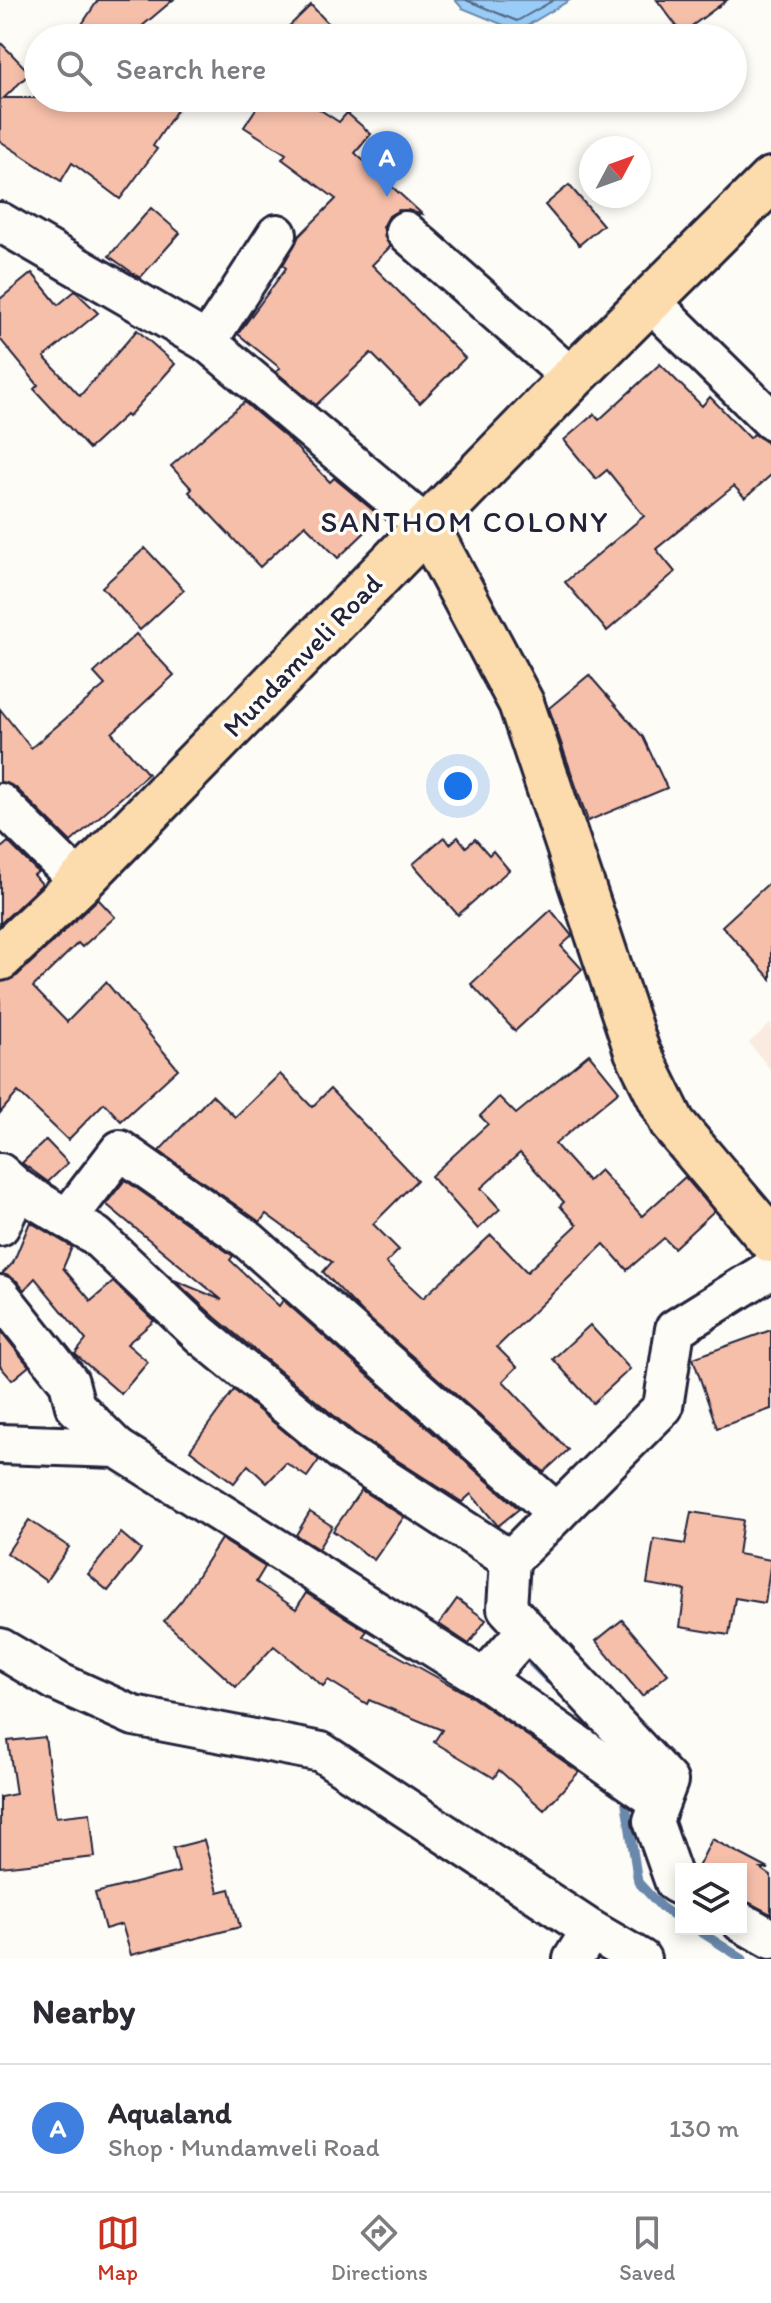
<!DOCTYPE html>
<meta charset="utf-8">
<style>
:root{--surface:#fff;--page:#f7f7f7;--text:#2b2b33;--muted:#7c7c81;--line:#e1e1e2;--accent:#c8321e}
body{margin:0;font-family:Itim,sans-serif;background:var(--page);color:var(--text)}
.controls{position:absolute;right:24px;bottom:24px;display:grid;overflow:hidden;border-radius:0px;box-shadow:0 4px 12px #0003}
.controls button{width:72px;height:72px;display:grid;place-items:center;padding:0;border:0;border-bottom:2px solid var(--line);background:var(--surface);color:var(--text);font:40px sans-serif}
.compass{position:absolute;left:579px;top:136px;width:72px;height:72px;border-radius:50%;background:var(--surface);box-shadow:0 4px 12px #0003;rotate:49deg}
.you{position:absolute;left:458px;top:786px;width:28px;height:28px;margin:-20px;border:6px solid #fff;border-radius:50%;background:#1a73e8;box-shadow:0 0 0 12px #1a73e833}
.badge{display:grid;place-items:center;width:52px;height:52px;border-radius:50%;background:var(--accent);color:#fff;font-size:26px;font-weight:700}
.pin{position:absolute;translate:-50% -66px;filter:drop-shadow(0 2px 4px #0008)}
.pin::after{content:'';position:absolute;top:42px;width:28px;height:24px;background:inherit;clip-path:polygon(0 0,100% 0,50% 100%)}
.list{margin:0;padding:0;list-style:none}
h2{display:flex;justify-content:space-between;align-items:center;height:104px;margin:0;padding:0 32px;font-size:34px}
h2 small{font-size:26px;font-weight:400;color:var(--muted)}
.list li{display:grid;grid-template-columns:52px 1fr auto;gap:24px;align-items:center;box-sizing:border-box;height:128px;padding:0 32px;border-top:2px solid var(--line)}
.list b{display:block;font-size:30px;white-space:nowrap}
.list p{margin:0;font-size:26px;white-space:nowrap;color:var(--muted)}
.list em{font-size:26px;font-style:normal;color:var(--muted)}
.icon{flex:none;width:44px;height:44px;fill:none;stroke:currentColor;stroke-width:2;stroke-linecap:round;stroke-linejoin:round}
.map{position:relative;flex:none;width:771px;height:1959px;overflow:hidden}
.search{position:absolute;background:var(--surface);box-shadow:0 4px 12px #0003;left:24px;right:24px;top:24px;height:88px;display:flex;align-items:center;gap:20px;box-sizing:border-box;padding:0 28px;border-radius:44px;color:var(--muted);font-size:30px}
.sheet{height:232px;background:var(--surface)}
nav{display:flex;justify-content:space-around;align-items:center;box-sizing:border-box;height:112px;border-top:2px solid var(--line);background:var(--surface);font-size:22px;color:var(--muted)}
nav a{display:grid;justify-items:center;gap:4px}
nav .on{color:var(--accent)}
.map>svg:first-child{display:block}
.built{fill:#fbeae0}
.water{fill:#99ccf6;stroke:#6988ab;stroke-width:2}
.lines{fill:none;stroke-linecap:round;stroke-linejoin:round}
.shore{stroke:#526686;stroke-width:2}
.stream{stroke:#6988ab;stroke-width:9}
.building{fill:#f6bfaa;stroke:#22223b;stroke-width:2}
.minor-casing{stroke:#22223b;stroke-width:44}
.major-casing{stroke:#22223b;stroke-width:50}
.minor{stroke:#fdfcf7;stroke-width:38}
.major{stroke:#fcdcac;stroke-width:44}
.labels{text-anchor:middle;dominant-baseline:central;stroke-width:7;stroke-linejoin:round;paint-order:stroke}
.street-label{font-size:28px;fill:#22223b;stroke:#fdfcf7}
.neighbourhood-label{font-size:30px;letter-spacing:2px;fill:#22223b;stroke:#fdfcf7}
</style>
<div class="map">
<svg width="771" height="1959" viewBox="0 0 771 1959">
<rect width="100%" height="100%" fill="#fdfcf7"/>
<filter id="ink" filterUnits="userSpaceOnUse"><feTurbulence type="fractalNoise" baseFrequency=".0125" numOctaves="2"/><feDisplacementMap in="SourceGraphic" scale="16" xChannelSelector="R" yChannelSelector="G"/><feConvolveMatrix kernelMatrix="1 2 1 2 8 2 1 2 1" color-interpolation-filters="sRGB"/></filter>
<g filter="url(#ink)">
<path class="built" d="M771 1023V1070L749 1043Z"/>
<path class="water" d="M455 0H570L518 31 462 8Z"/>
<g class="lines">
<path class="shore" d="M466 0 517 21 554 0"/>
<g class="stream">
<path d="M532 1663 549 1680"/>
<path d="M624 1792 638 1882 661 1907 681 1920"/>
<path d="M696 1929 743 1959"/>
</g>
</g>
<g class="building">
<path d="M98 0H173L128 38H73Z"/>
<path d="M657 0H727L682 33Z"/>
<path d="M311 5 342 38H277Z"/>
<path d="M0 42 30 73 4 98H185L153 146 157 149 120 199 72 163 61 181 0 141Z"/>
<path d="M263 98H302L339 122 347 113 371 134 355 153 422 214 399 210 389 216 383 227 390 247 372 265 465 358 420 403 371 353 316 405 276 372 280 368 238 334 286 268 283 265 299 236 336 199 282 159 286 154 244 127Z"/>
<path d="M569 185 603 225 579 245 545 205Z"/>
<path d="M151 208 180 233 140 278 109 256Z"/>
<path d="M32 273 58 305 75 291 98 313 44 357 80 396 137 330 175 364 128 417 126 415 89 449 34 389 38 385 0 339V299Z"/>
<path d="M660 364 702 406 710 397 750 438 754 434 764 440 771 448V475L745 498 734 486 656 549 675 572 607 631 565 582 644 516 607 470 596 479 564 440 594 414 599 420Z"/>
<path d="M244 402 288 439 330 482 334 478 381 517 338 558 305 525 260 567 189 492 192 489 171 466Z"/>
<path d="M145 548 184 590 140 630 102 587Z"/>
<path d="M136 634 174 675 112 733 148 774 71 842 15 787 0 782V709L31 748 105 685 94 673Z"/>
<path d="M589 675 643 737 667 788 588 821 549 708Z"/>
<path d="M444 837 450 844 458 837 466 847 475 839 489 855 493 851 509 870 458 915 413 864Z"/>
<path d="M8 842 38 872 34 875 42 884 0 924V849Z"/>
<path d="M771 881V979L722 926Z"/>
<path d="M98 899 115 917 82 947 78 943 33 987 67 1022 106 982 178 1069 121 1121 104 1103 68 1140 18 1092 0 1113V982L17 976Z"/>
<path d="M551 910 572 936 561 946 582 969 515 1031 471 984Z"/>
<path d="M589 1054 619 1091 555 1144 588 1181 600 1170 642 1216 685 1177 714 1211 674 1248 664 1238 627 1270 604 1244 497 1347 517 1367 503 1381 568 1450 544 1472 362 1312 323 1272 332 1262 266 1214 260 1222 159 1151 212 1095 235 1117 280 1074 312 1107 330 1089 417 1180 373 1224 399 1250 386 1263 423 1298 491 1235 527 1272 577 1225 560 1206 564 1202 520 1153 481 1188 500 1209 478 1229 431 1176 488 1124 480 1116 499 1097 516 1114Z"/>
<path d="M46 1140 68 1163 48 1182 22 1163Z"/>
<path d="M125 1180 233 1256 230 1260 279 1306 283 1300 519 1509 498 1526 471 1494 462 1502 355 1433 216 1318 174 1280 222 1300 106 1204Z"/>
<path d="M30 1222 72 1247 63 1268 91 1301 113 1282 154 1321 127 1344 148 1362 121 1394 75 1354 86 1340 35 1278 24 1290 17 1281 2 1274 13 1263Z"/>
<path d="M590 1325 630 1369 593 1403 553 1359Z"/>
<path d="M0 1330 29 1366 12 1380 0 1366Z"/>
<path d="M771 1330V1409L717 1428 693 1358Z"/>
<path d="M234 1390 319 1460 307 1477 286 1463 267 1483 248 1465 234 1483 190 1450Z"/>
<path d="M361 1490 404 1517 374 1560 333 1531Z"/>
<path d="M310 1512 332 1526 318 1549 296 1535Z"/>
<path d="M691 1512 743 1520 738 1554 771 1560 765 1603 735 1598 729 1635 680 1627 685 1590 647 1584 654 1539 685 1544Z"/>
<path d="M29 1520 69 1547 46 1581 7 1553Z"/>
<path d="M121 1533 141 1550 108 1591 88 1574Z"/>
<path d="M221 1539 265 1567 256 1582 296 1609 306 1593 367 1631 363 1636 472 1697 579 1772 544 1810 499 1770 494 1778 434 1742 442 1730 369 1700 367 1704 328 1680 323 1686 274 1646 236 1687 164 1621 182 1600Z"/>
<path d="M457 1599 486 1620 469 1644 439 1624Z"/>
<path d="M622 1620 668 1674 642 1696 596 1641Z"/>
<path d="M45 1737 56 1817 90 1813 95 1857 0 1867V1797L16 1794 8 1741Z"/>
<path d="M712 1839 769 1869H761L771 1876V1914L741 1899V1869H697Z"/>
<path d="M204 1840 218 1892 230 1889 240 1927 131 1955 122 1924 105 1929 95 1893 179 1872 173 1848Z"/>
</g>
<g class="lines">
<defs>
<g id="minor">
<path d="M0 222 207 342 427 527"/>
<path d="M405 231 572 378"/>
<path d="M651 302 771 420"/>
<path d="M207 342 277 234"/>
<path d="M0 803 80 882"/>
<path d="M0 1173 18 1189 96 1236 201 1335 342 1451 510 1560"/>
<path d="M67 1219 120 1150 248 1240 557 1513"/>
<path d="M0 1226 18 1189"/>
<path d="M0 1295 69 1382 75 1406 117 1448"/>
<path d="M0 1444 117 1448 484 1679 527 1630"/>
<path d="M0 1648 58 1682 134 1716 321 1752 591 1930 573 1959"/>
<path d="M484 1679 659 1802"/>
<path d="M681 1886 675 1883 653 1821 668 1781 507 1608 510 1560 663 1407 675 1329 771 1269"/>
<path d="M741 1922 771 1939"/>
<path d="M591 1930 641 1959"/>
</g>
<g id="major">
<path d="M427 527 521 703 637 1051 673 1124 771 1240"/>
<path d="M0 958 80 882 572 378 771 180"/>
</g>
</defs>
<use href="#minor" class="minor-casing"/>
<use href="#major" class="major-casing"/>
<use href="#minor" class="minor"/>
<use href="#major" class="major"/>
</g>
</g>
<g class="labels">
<g class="street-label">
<text transform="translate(302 655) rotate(-46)">Mundamveli Road</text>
</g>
<g class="neighbourhood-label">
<text x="465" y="521">SANTHOM COLONY</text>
</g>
</g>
</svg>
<div class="controls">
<button><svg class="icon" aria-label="layers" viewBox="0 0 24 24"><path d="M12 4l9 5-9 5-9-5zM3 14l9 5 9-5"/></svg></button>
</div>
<svg class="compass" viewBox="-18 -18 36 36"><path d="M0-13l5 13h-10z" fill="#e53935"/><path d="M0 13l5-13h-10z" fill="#7c7c81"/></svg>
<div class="you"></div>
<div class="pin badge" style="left:387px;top:197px;background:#3f7fe0">A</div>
<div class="search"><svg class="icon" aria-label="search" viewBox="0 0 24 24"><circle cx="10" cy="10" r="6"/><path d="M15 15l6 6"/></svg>Search here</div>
</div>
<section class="sheet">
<h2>Nearby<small></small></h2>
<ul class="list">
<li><span class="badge" style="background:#3f7fe0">A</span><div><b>Aqualand</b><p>Shop · Mundamveli Road</p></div><em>130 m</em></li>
</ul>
</section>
<nav>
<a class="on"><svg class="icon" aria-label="map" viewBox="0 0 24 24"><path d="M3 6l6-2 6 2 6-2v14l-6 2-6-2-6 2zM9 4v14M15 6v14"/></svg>Map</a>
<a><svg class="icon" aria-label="directions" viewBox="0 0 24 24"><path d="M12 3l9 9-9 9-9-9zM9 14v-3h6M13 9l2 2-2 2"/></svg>Directions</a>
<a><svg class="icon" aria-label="saved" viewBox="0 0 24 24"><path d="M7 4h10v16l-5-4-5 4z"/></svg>Saved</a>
</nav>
